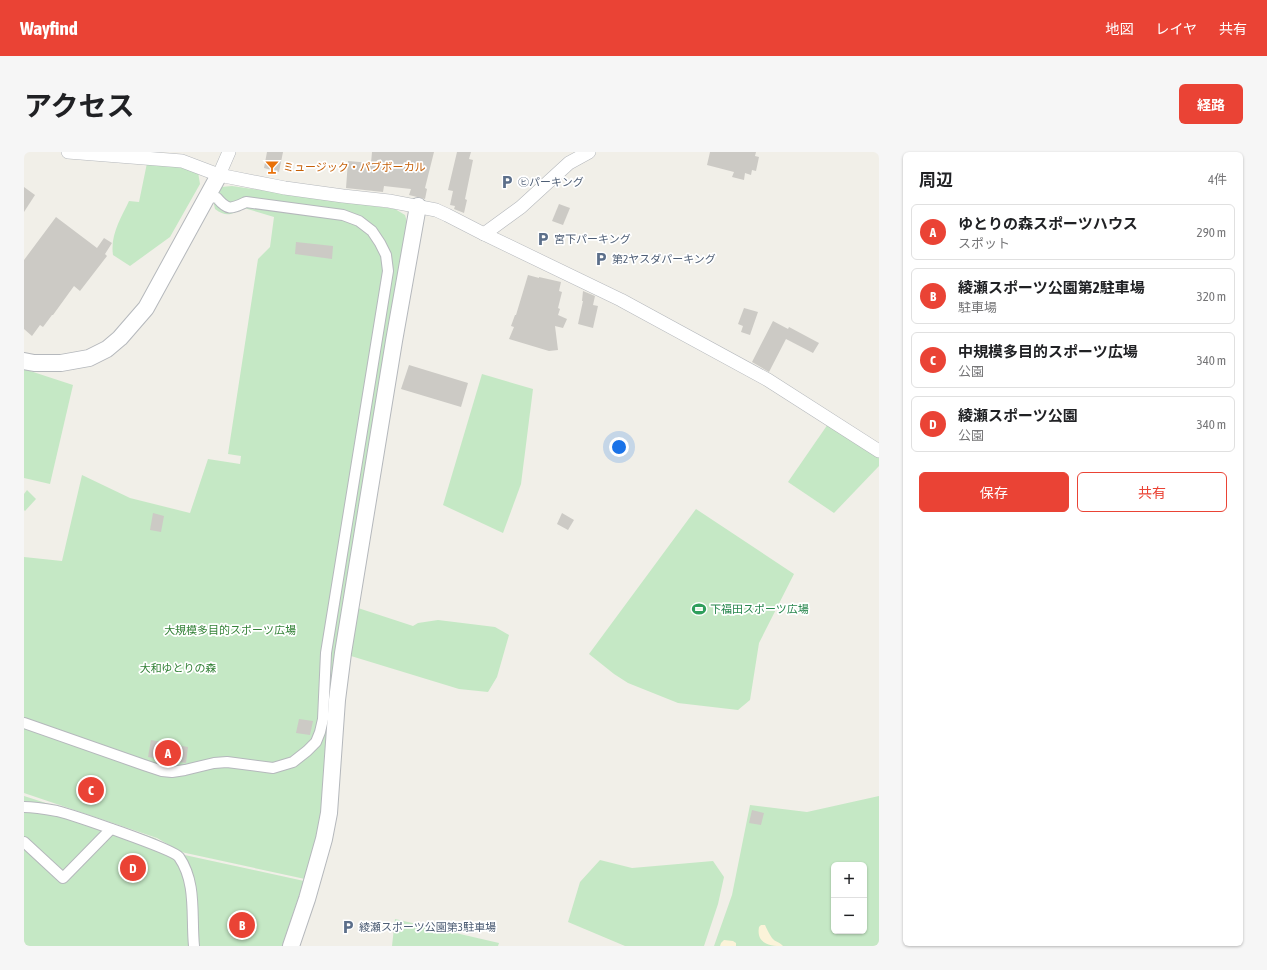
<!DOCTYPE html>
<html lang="ja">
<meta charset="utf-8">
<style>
:root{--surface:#fff;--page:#f6f6f6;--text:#202124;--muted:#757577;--line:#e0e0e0;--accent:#ea4335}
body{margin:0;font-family:"Asap Condensed","Noto Sans JP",sans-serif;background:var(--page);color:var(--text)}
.controls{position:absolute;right:12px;bottom:12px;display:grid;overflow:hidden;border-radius:6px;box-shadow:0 1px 3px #0004}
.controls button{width:36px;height:36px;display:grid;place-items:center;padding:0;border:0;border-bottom:1px solid var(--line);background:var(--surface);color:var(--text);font:20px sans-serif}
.you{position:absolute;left:595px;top:295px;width:14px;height:14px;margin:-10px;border:3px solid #fff;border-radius:50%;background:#1a73e8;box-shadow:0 0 0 6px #1a73e833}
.badge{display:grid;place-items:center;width:26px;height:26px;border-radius:50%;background:var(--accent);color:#fff;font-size:13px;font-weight:700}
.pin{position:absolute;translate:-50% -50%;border:2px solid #fff;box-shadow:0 1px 4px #0006}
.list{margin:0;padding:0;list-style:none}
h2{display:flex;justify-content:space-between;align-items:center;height:52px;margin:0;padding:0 16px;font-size:17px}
h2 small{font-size:13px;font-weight:400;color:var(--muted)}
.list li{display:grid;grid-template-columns:26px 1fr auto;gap:12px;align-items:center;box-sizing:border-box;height:56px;margin:0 8px 8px;padding:0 8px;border:1px solid var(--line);border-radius:6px}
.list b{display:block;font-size:15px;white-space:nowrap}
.list p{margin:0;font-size:13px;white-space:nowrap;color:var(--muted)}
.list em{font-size:13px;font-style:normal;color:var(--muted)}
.actions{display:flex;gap:8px;padding:12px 16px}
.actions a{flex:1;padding:9px 0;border:1px solid var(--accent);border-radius:6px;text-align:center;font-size:14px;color:var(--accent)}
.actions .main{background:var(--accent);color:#fff}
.map{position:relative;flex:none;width:855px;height:794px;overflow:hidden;border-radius:6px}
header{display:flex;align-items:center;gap:24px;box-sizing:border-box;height:56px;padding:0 20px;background:var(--accent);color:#fff}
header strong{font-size:19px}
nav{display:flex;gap:22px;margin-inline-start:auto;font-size:14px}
.intro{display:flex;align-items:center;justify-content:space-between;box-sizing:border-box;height:96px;padding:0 24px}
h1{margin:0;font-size:28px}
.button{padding:10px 18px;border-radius:6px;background:var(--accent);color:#fff;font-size:14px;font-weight:700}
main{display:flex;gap:24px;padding:0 24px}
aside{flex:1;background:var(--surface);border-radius:6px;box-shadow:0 1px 3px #0004}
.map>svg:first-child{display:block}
.green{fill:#c5e8c5;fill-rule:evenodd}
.sand{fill:#fbf3d9}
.building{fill:#cccac5}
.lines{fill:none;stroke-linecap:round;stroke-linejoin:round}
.pedestrian-casing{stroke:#b5b8bc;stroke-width:12}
.minor-casing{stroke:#b5b8bc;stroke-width:14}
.tertiary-casing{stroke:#b5b8bc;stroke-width:18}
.pedestrian{stroke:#fff;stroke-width:10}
.minor{stroke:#fff;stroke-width:13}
.tertiary{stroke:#fff;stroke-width:16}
.labels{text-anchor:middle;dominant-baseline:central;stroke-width:3.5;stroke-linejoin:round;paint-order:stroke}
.food-label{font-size:11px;fill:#c56008;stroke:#fff;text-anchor:start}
.service-label{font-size:11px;fill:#4e5e75;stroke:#fff;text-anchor:start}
.leisure-label{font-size:11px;fill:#27864d;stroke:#fff;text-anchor:start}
.park-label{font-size:11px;fill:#348238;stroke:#fff}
</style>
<header>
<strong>Wayfind</strong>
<nav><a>地図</a><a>レイヤ</a><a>共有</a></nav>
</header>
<div class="intro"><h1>アクセス</h1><a class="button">経路</a></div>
<main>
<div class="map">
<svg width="855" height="794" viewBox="0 0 855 794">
<rect width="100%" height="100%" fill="#f1efe8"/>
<g class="green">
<path d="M123 11 154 15 174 20 176 32 146 85 106 114 89 103C86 83 97 66 105 49L115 50Z"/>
<path d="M208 34 371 57 381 63 383 70 306 537 300 646 291 695 281 727 157 700 133 686 0 641V405L38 409 58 323 106 346 166 361 184 307 216 312 217 304 204 302 234 107 246 95 250 65 220 56C208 62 203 66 191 57L189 48 197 35Z"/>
<path d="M0 217 49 233 26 332 0 326Z"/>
<path d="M458 222 509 237 497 332 479 381 419 353Z"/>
<path d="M804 272 855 304V314L810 361 764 330Z"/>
<path d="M3 338 12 347 1 359 0 358V342Z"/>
<path d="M672 357 770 422 735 491 726 548 714 558 654 551 604 531 590 522 565 502Z"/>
<path d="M334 456 389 474 394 471 414 468 471 475 485 483 473 525 464 540 435 537 327 504Z"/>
<path d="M0 644 131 686 156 702 280 729 258 794H0Z"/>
<path d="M855 644V794H690L708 743 726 653 783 660ZM810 713H840V779H810Z"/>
<path d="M576 708 608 716 689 709 700 725 694 752 680 794H601L544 770 556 730Z"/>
<path d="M371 767 475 791 474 794H368Z"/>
</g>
<g class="sand">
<path d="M737 773H741C743 777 745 782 748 786 751 790 756 790 759 794 746 794 732 792 735 775Z"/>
<path d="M700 788 709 789 712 791V794H696L697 791Z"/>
</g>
<g class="building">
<path d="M243 0H259L255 20 240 16Z"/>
<path d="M348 0H410L401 36 403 37 401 47 385 43 387 37 360 34 359 40 322 36 324 9 347 11Z"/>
<path d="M433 0H447L445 7 449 8 441 47 443 48 440 61 430 57 431 54 426 53 429 39 424 38Z"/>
<path d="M686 0H732L731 4 735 5 732 19 728 18 727 23 721 21 720 28 708 25 710 20 683 13Z"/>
<path d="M0 35 11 43 0 60Z"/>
<path d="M535 52 546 56 539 73 528 69Z"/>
<path d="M32 65 73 96 80 86 88 91 81 102 83 104 56 139 50 134 29 163H28L19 175 16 173 8 184 0 177V108Z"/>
<path d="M272 90 309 94 308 107 271 102Z"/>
<path d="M504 123 515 126V125L537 130 535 139 538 140 534 156 536 157 534 163 543 167 539 176 531 174 534 198 525 199 485 187 490 175 487 174 491 163H492Z"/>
<path d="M559 139 571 144 569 153 574 154 569 176 554 172 559 149H558Z"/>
<path d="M720 156 734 160 726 183 717 180 719 174 714 172Z"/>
<path d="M749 169 764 177 765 175 795 191 789 201 762 187 745 220 728 210Z"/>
<path d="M385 213 444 231 437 255 377 237Z"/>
<path d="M129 361 140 364 137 380 126 378Z"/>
<path d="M538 361 550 368 544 378 533 372Z"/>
<path d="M275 567 289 569 286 583 272 581Z"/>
<path d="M127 588 164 595 162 611 124 605Z"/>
<path d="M728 658 740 661 737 673 725 671Z"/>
</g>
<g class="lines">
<defs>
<g id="pedestrian">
<path d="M0 571 120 613 138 619 148 620 161 618 190 611 203 610 249 616 269 610 283 599 292 590 296 580 299 567 302 501 364 119 362 103 356 91 348 79 335 69 319 63 222 50C207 57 204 59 193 46L184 44"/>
<path d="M0 655C11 655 22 657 33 659 49 663 149 697 155 705 173 731 167 764 170 794"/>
<path d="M0 690 39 726 87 677"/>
</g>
<g id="minor">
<path d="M44 0 158 9 195 23 261 36 319 44 365 49 412 58 423 63 460 82 597 148 744 228 855 299"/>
<path d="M195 23 205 0"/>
<path d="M460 82 497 55 545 11 565 0"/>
</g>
<g id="tertiary">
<path d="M0 209 10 211H37L65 206 83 197 96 186 122 156 195 23"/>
<path d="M267 794 283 747 300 687 305 661 313 548 319 501 370 189 394 54"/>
</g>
</defs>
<use href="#pedestrian" class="pedestrian-casing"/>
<use href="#minor" class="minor-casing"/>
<use href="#tertiary" class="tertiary-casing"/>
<use href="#pedestrian" class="pedestrian"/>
<use href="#minor" class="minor"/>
<use href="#tertiary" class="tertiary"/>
</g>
<defs>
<symbol id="bar-bare" viewBox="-9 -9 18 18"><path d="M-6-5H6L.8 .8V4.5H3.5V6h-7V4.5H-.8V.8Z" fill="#e8710a" stroke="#fff" stroke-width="2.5" paint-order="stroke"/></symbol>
<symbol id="parking-bare" viewBox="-9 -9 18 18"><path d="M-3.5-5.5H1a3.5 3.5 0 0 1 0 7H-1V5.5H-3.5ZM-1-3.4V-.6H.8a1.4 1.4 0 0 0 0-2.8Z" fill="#5c6f8a" stroke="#fff" stroke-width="2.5" paint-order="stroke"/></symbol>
<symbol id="stadium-bare" viewBox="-9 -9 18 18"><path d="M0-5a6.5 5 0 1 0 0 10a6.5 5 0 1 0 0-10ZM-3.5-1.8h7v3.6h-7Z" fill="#2e9e5b" stroke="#fff" stroke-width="2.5" paint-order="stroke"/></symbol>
</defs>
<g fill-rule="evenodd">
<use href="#bar-bare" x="238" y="5" width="20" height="20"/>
<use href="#parking-bare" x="473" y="20" width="20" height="20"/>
<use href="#parking-bare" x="509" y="77" width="20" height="20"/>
<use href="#parking-bare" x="567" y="97" width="20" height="20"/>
<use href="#stadium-bare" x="665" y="447" width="20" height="20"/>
<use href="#parking-bare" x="314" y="765" width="20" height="20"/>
</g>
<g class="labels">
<g class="food-label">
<text x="259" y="15">ミュージック・パブボーカル</text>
</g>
<g class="service-label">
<text x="494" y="30">㋪パーキング</text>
<text x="530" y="87">宮下パーキング</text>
<text x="588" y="107">第2ヤスダパーキング</text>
<text x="335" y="775">綾瀬スポーツ公園第3駐車場</text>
</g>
<g class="leisure-label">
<text x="686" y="457">下福田スポーツ広場</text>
</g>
<g class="park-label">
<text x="206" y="478">大規模多目的スポーツ広場</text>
<text x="154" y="516">大和ゆとりの森</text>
</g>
</g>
</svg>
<div class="controls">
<button>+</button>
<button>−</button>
</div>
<div class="you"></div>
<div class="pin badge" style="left:144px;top:601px">A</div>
<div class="pin badge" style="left:218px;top:773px">B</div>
<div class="pin badge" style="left:67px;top:638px">C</div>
<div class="pin badge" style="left:109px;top:716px">D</div>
</div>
<aside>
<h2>周辺<small>4件</small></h2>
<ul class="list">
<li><span class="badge">A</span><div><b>ゆとりの森スポーツハウス</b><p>スポット</p></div><em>290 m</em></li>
<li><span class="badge">B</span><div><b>綾瀬スポーツ公園第2駐車場</b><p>駐車場</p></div><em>320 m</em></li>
<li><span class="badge">C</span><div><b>中規模多目的スポーツ広場</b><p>公園</p></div><em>340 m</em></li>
<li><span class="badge">D</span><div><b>綾瀬スポーツ公園</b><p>公園</p></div><em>340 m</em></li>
</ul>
<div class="actions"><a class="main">保存</a><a>共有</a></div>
</aside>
</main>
